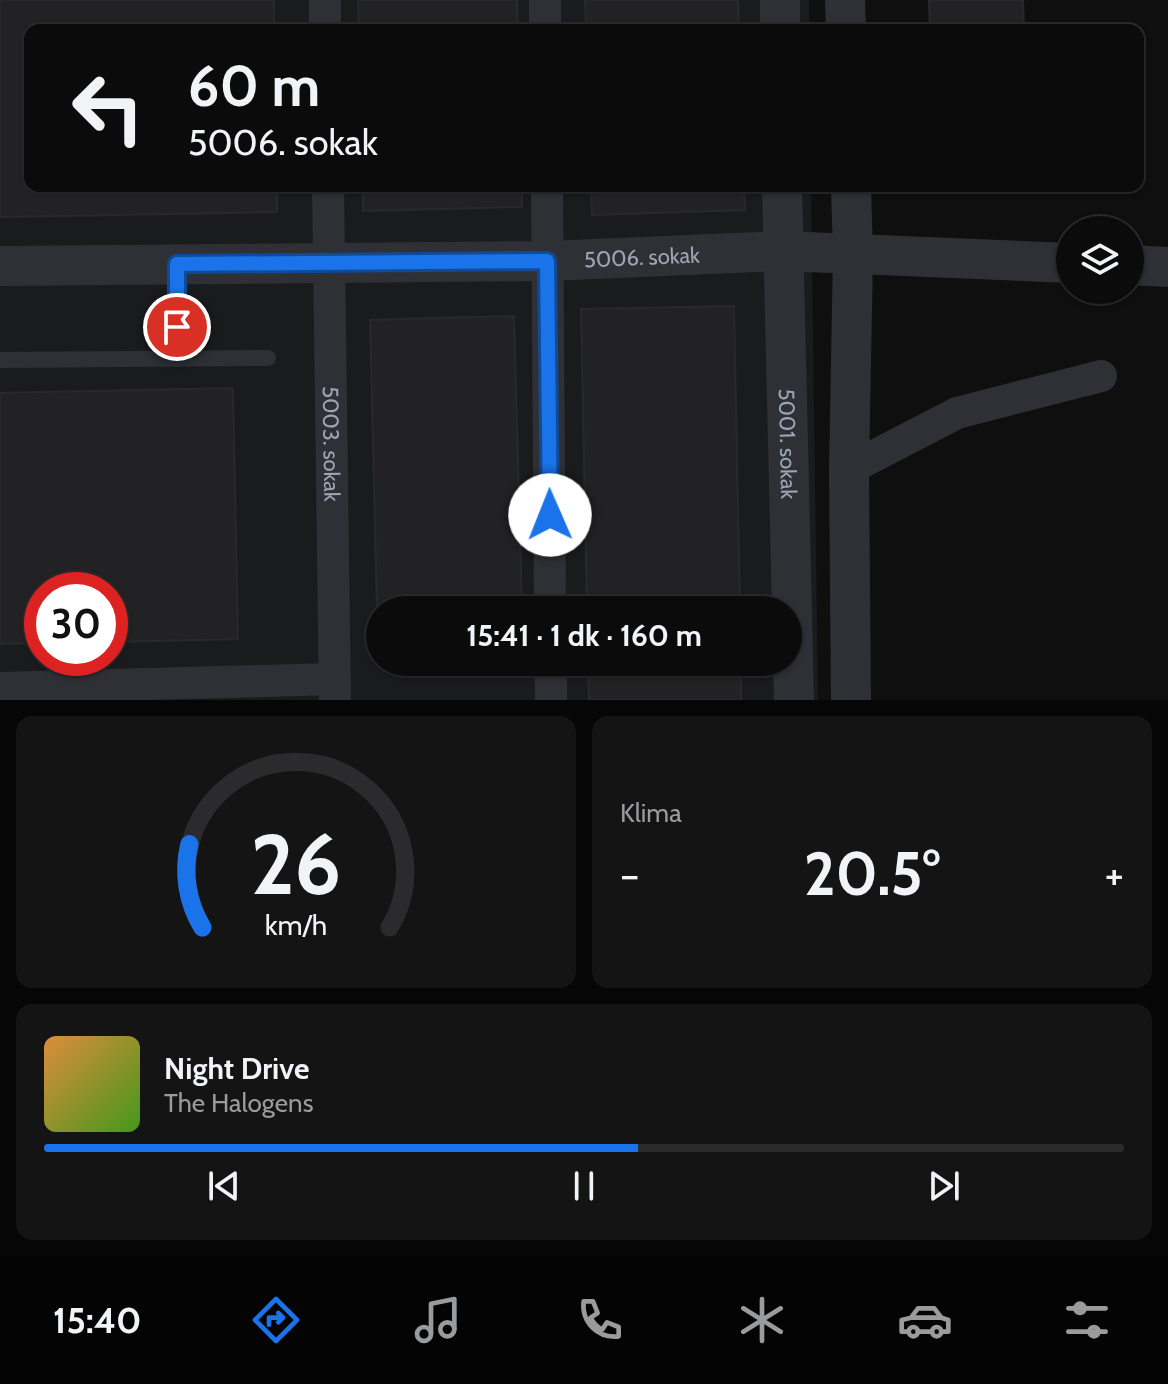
<!DOCTYPE html>
<html lang="tr">
<head>
<meta charset="utf-8">
<style>
  :root { --surface:#0b0b0c; --page:#141415; --text:#f1f3f6; --muted:#9a9b9d; --line:#2b2b2d; --accent:#1a73e8 }
  body { margin:0; font-family:Cabin,sans-serif; background:var(--page); color:var(--text); height:100vh; display:flex; flex-direction:column; font-size:30px; white-space:nowrap }
  * { box-sizing:border-box; margin:0 }
  p { font-size:26px; color:var(--muted) }
  .icon { flex:none; width:44px; height:44px; fill:none; stroke:currentColor; stroke-width:2; stroke-linecap:round; stroke-linejoin:round }
  .map { position:relative; height:700px; overflow:hidden }
  .details { display:flex; flex-direction:column; gap:16px; padding:16px; background:#060607; flex:1 }
  .details>* { flex:none }
  .guide { position:absolute; left:24px; top:24px; width:1120px; height:168px; border-radius:16px; box-shadow:0 2px 6px #0004,0 0 0 2px var(--line); background:#0b0b0c; color:var(--text); overflow:hidden }
  .buttons { position:absolute; left:1056px; top:216px; display:grid; gap:16px }
  .buttons a { display:grid; place-items:center; width:88px; height:88px; border-radius:50%; background:var(--surface); box-shadow:0 2px 6px #0004,0 0 0 2px var(--line); font-size:40px }
  .speed { position:absolute; left:24px; top:572px; display:flex; gap:16px; font-size:40px; font-weight:700; text-align:center }
  .speed>* { display:grid; place-content:center; width:104px; height:104px; border-radius:50%; background:var(--surface); box-shadow:0 2px 6px #0004,0 0 0 2px var(--line); line-height:1 }
  .speed .limit { border:12px solid #d22; background:#fff; color:#111 }
  .pin { position:absolute; display:grid; place-items:center; width:68px; height:68px; color:#fff; margin:-34px; border:4px solid #fff; border-radius:50%; box-shadow:0 2px 8px #0007 }
  .me { position:absolute; width:88px; margin:-44px; rotate:359deg; stroke-linejoin:round; filter:drop-shadow(0 0 6px #0008) }
  .turn { display:flex; align-items:center; gap:28px; height:168px; padding:0 32px; font-size:36px }
  .turn .icon { width:104px; height:104px; stroke-width:2.5 }
  .turn b { display:block; font-size:56px; line-height:68px }
  .big { font-size:60px; font-weight:700; line-height:1.1 }
  .details .tile { flex:1; display:flex; flex-direction:column; justify-content:center; gap:12px; min-width:0; padding:0 28px; border-radius:16px; background:var(--page) }
  .details .dial { align-items:center; gap:0 }
  .dial svg { height:208px; overflow:visible; fill:none; stroke:var(--line); stroke-width:7; stroke-linecap:round; text-anchor:middle }
  .dial text { fill:var(--text); stroke:none }
  .song { display:flex; align-items:center; gap:24px }
  .cover { width:96px; height:96px; border-radius:12px; background:linear-gradient(135deg,hsl(30 70% 55%),hsl(100 70% 35%)) }
  .played { height:8px; border-radius:4px; background:linear-gradient(90deg,var(--accent) 55%,var(--line) 55%) }
  .keys { display:flex; justify-content:space-around; direction:ltr }
  .heat { display:flex; justify-content:space-between; align-items:center; font-size:44px; direction:ltr }
  .details .tiles { flex:1; display:grid; gap:16px; grid-template-columns:1fr 1fr }
  .tile:last-child { grid-column:span 2 }
  .trip { position:absolute; left:366px; top:596px; width:436px; height:80px; border-radius:40px; background:var(--surface); box-shadow:0 2px 6px #0004,0 0 0 2px var(--line); font-weight:700; line-height:80px; text-align:center }
  .tabs { display:flex; height:128px; justify-content:space-around; align-items:center; background:#040405; color:var(--muted) }
  .tabs .icon { width:56px; height:56px }
  .tabs .current { color:var(--accent) }
  .tabs b { font-size:36px; color:var(--text) }
  .map>svg:first-child { display:block }
  .built { fill:#1a1b1d; fill-rule:evenodd }
  .building { fill:#222224; stroke:#29292d; stroke-width:2 }
  .lines { fill:none; stroke-linecap:round; stroke-linejoin:round }
  .service { stroke:#2f3036; stroke-width:16 }
  .minor { stroke:#2f3036; stroke-width:32 }
  .tertiary { stroke:#2f3036; stroke-width:40 }
  .route-casing { stroke:#114b97; stroke-width:20 }
  .route { stroke:#1a73e8; stroke-width:14 }
  .labels { text-anchor:middle; stroke-width:8; stroke-linejoin:round; paint-order:stroke }
  .street-label { font-size:22px; fill:#9ea4b3; stroke:#0a0a0b }
</style>
</head>
<body>
<div class="map">
<svg width="1168" height="700" viewBox="0 0 1168 700">
  <rect width="100%" height="100%" fill="#0f0f10"/>
  <path class="built" d="M0 0H809V30H30V186H811L818 700H0ZM42 590H110V658H42ZM380 610H788V662H380Z"/>
  <g class="building">
    <path d="M0 0H274V30H30V186H277V212L0 217Z"/>
    <path d="M358 0H517L518 30H359Z"/>
    <path d="M585 0H738L739 30H586Z"/>
    <path d="M929 0H1023L1024 30H930Z"/>
    <path d="M363 186H522V207L363 211Z"/>
    <path d="M591 186H744L745 210 592 215Z"/>
    <path d="M734 306 740 610H587L581 309Z"/>
    <path d="M514 316 522 610H377L370 320Z"/>
    <path d="M233 388 238 639 110 642V590H42V643L0 644V393Z"/>
    <path d="M588 662H741V700H589Z"/>
  </g>
  <g class="lines">
    <g class="service">
      <path d="M176 359 177 264"/>
      <path d="M0 360 268 358"/>
    </g>
    <g class="minor">
      <path d="M325 0V30"/>
      <path d="M545 0V30"/>
      <path id="s1" d="M328 186 335 700"/>
      <path d="M547 186 550 610"/>
      <path d="M849 469 957 413 1101 376"/>
      <path d="M551 662V700"/>
      <path d="M0 688 335 679"/>
    </g>
    <g class="tertiary">
      <path d="M780 0V30"/>
      <path d="M845 0 846 30"/>
      <path id="s2" d="M782 186 794 700"/>
      <path d="M1130 265 1168 267"/>
      <path id="s3" d="M0 266 547 261 783 251 1070 263"/>
      <path d="M851 700 849 469 853 255 851 186"/>
    </g>
  </g>
  <g class="lines">
    <defs>
      <path id="route" d="M177 327V264L547 261 550 515"/>
    </defs>
    <use href="#route" class="route-casing"/>
    <use href="#route" class="route"/>
  </g>
  <g class="labels">
    <g class="street-label">
      <text dy="8" stroke="none"><textPath href="#s3" startOffset="642">5006. sokak</textPath></text>
      <text dy="8" stroke="none"><textPath href="#s1" startOffset="258">5003. sokak</textPath></text>
      <text dy="8" stroke="none"><textPath href="#s2" startOffset="258">5001. sokak</textPath></text>
    </g>
  </g>
</svg>
<div class="buttons">
<a><svg class="icon" aria-label="layers" viewBox="0 0 24 24"><path d="M12 4l9 5-9 5-9-5zM3 14l9 5 9-5"/></svg></a>
</div>
<div class="speed"><div class="limit">30</div></div>
<div class="pin" style="left:177px;top:327px;background:#d93025"><svg class="icon" aria-label="arrive" viewBox="0 0 24 24"><path d="M6 21V4h12l-3 4 3 4H6"/></svg></div>
<svg class="me" style="left:550px;top:515px" viewBox="-20 -20 40 40"><circle r="19" fill="#fff"/><path d="M0-13L10 11 0 6-10 11z" fill="#1a73e8"/></svg>
<div class="trip">15:41 · 1 dk · 160 m</div>
<div class="guide">
<div class="turn"><svg class="icon" aria-label="left" viewBox="0 0 24 24"><path d="M17 20v-9H6M10 6l-5 5 5 5"/></svg><div><b>60 m</b>5006. sokak</div></div>
</div>
</div>
<section class="details">
<div class="tiles">
<div class="tile dial"><svg viewBox="0 0 100 80">
<path d="M14 69A42 42 0 1 1 86 69"/>
<path d="M14 69A42 42 0 0 1 9 37" stroke="#1a73e8"/>
<text x="50" y="56" font-size="32" font-weight="700">26</text>
<text x="50" y="72" font-size="11">km/h</text>
</svg></div>
<div class="tile"><p>Klima</p>
<div class="heat"><a>−</a><b class="big">20.5°</b><a>+</a></div>
</div>
<div class="tile">
<div class="song"><i class="cover"></i><div><b>Night Drive</b><p>The Halogens</p></div></div>
<div class="played"></div>
<div class="keys"><svg class="icon" aria-label="previous" viewBox="0 0 24 24"><path d="M18 5L8 12l10 7zM5 5v14"/></svg><svg class="icon" aria-label="pause" viewBox="0 0 24 24"><path d="M8 5v14M16 5v14"/></svg><svg class="icon" aria-label="next" viewBox="0 0 24 24"><path d="M6 5l10 7-10 7zM19 5v14"/></svg></div>
</div>
</div>
</section>
<nav class="tabs">
<b>15:40</b>
<svg class="icon current" aria-label="directions" viewBox="0 0 24 24"><path d="M12 3l9 9-9 9-9-9zM9 14v-3h6M13 9l2 2-2 2"/></svg>
<svg class="icon" aria-label="music" viewBox="0 0 24 24"><path d="M9 18V5l10-2v13"/><circle cx="6" cy="18" r="3"/><circle cx="16" cy="16" r="3"/></svg>
<svg class="icon" aria-label="phone" viewBox="0 0 24 24"><path d="M5 4h4l2 5-3 2q2 4 5 5l2-3 5 2v4C11 20 4 13 5 4z"/></svg>
<svg class="icon" aria-label="climate" viewBox="0 0 24 24"><path d="M12 3v18M4 7l16 10M4 17L20 7"/></svg>
<svg class="icon" aria-label="car" viewBox="0 0 24 24"><path d="M5 17H2v-5l4-1 3-4h7l3 4 3 1v5h-3M9 17h6M6 11h13"/><circle cx="7" cy="17" r="2"/><circle cx="17" cy="17" r="2"/></svg>
<svg class="icon" aria-label="filters" viewBox="0 0 24 24"><path d="M4 7h16M4 17h16"/><circle cx="9" cy="7" r="2"/><circle cx="15" cy="17" r="2"/></svg>
</nav>
</body>
</html>
